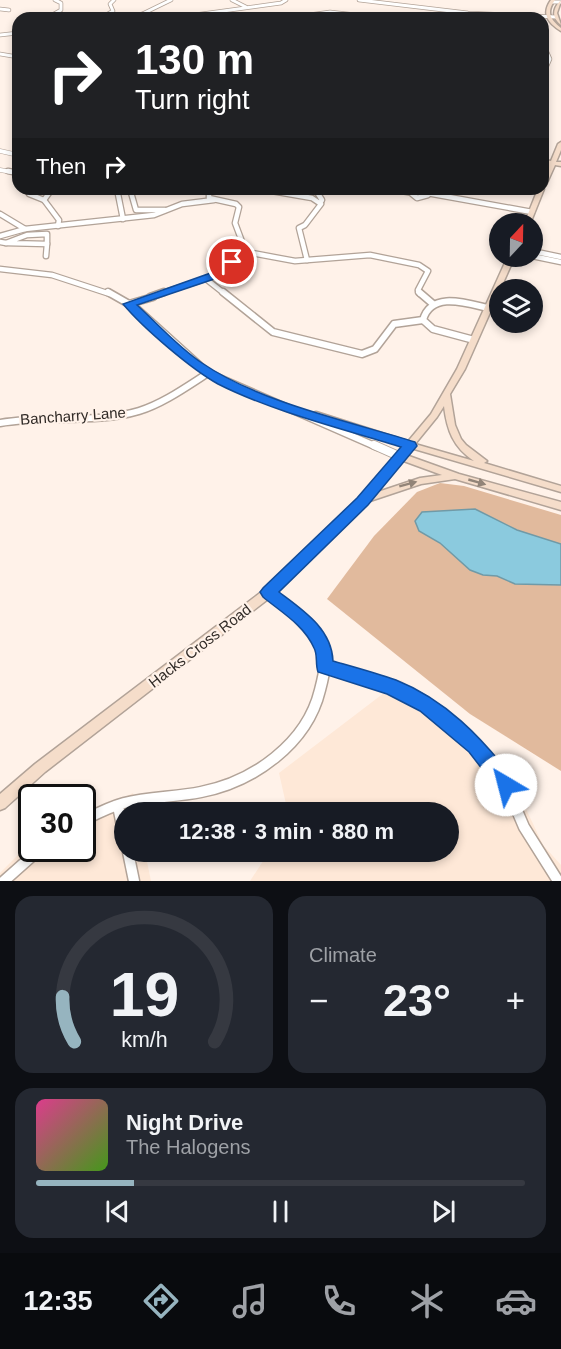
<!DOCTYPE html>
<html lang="en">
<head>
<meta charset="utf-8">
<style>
  :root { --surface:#171b24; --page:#242831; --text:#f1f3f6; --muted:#9ea1a6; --line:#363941; --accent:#96b4bf }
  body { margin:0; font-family:Arial,sans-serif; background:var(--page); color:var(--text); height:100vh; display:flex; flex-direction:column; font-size:22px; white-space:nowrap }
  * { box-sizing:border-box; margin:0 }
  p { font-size:20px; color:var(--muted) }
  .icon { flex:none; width:33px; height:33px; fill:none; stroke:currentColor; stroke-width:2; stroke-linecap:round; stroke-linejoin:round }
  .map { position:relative; height:881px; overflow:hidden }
  .sheet { display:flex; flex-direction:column; gap:15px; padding:15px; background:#0d0f14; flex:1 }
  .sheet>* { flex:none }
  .hud { position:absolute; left:12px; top:12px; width:537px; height:183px; border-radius:18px; box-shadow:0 3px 9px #0003; background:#202124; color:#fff; overflow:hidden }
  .needle { width:39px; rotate:22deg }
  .buttons { position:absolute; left:489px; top:213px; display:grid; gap:12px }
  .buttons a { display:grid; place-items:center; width:54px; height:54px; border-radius:50%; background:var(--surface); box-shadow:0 3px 9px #0003; font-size:30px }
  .speed { position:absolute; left:18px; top:784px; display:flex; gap:12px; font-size:30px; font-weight:700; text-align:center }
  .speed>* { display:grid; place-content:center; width:78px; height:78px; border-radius:50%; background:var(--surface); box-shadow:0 3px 9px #0003; line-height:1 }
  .speed .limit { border:3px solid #111; border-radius:9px; background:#fff; color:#111 }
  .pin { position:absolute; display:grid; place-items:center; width:51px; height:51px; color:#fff; margin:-26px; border:3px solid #fff; border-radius:50%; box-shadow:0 2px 6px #0007 }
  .me { position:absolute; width:66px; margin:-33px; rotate:323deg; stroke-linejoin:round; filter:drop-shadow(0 0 4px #0008) }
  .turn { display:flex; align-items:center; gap:21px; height:126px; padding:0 24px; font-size:27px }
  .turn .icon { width:78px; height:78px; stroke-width:2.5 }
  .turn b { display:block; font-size:42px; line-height:51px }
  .then { display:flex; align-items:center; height:57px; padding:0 24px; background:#0003; gap:12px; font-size:22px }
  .big { font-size:45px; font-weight:700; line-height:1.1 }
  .sheet .widget { flex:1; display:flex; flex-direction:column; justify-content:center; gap:9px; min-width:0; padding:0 21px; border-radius:18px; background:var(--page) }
  .sheet .dial { align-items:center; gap:0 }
  .dial svg { height:156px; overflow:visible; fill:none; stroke:var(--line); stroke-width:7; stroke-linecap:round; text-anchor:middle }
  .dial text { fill:var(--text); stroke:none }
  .song { display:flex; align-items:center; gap:18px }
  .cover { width:72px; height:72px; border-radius:9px; background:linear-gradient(135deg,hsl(330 70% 55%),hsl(100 70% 35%)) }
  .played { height:6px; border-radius:3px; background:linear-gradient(90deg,var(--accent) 20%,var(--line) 20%) }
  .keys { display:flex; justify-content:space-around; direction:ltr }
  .heat { display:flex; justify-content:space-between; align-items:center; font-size:33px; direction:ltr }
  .sheet .tiles { flex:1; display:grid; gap:15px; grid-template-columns:1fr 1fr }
  .widget:last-child { grid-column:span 2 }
  .trip { position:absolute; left:114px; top:802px; width:345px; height:60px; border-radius:30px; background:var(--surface); box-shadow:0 3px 9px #0003; font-weight:700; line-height:60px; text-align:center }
  .menu { display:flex; height:96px; justify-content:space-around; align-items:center; background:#090b0e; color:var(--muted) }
  .menu .icon { width:42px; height:42px }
  .menu .selected { color:var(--accent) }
  .menu b { font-size:27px; color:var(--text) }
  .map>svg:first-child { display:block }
  .built { fill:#fee8d7 }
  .green { fill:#e1ba9d }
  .water { fill:#8bcade; stroke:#709aa7; stroke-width:1.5 }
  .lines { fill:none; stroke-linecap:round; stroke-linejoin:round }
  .street-far5-casing { stroke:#b2a398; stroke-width:4.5 }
  .street-far4-casing { stroke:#b2a398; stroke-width:5 }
  .street-far3-casing { stroke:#b2a398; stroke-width:7 }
  .street-far2-casing { stroke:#b2a398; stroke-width:9 }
  .street-far1-casing { stroke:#b2a398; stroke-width:10 }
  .street-casing { stroke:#b2a398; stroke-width:13 }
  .secondary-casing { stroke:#b2a398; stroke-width:3 }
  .street-far5 { stroke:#fff; stroke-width:3 }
  .street-far4 { stroke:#fff; stroke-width:4 }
  .street-far3 { stroke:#fff; stroke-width:4.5 }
  .street-far2 { stroke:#fff; stroke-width:6 }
  .street-far1 { stroke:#fff; stroke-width:8 }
  .street { stroke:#fff; stroke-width:10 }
  .secondary { fill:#f5ddca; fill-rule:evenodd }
  .oneway { fill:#928478 }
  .route { fill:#1a73e8; stroke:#114b97; stroke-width:1.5 }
  .labels { text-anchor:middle; stroke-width:4.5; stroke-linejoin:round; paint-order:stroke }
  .street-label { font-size:15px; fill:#302a26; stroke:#fff2e9 }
</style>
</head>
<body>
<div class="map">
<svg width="561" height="881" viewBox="0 0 561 881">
  <rect width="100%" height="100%" fill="#fff2e9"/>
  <g class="built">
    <path d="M401 680 459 720 510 775 543 845 561 865V881H250L269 852H448V813H288L279 773Z"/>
    <path d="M133 793 137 813H124V852H145L151 881H0V873L31 842 32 849H82L83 817Z"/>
  </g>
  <path class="green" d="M440 483 464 486 561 515V771L470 714 327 599 374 536 417 492Z"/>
  <path class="water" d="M475 509 517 530 561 544V585L515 584 497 576 483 575 470 570 440 543 419 531 415 521 422 512Z"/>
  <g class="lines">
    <defs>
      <g id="street-far5">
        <path d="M232 0 246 7"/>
        <path d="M359 0 468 13 556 17"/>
        <path d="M552 2H561"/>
        <path d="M0 9 9 10"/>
        <path d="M142 14 172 18 281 3 286 0"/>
        <path d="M47 18 61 10V3L55 0"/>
        <path d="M101 18 113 11 110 4 114 0"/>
        <path d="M134 18 171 0"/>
        <path d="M287 18 330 12 383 18"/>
        <path d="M0 35 18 33"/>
        <path d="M543 43 550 59 543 75"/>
        <path d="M0 54 18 57"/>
      </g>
      <g id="street-far4">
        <path d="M15 111H18"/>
        <path d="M0 151 18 155"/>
        <path d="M0 170 17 173"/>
      </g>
      <g id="street-far3">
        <path d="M8 171 18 173"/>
        <path d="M27 189 29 194 44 200 59 220 58 226"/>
        <path d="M117 189 123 219"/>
        <path d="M130 189 136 210H165"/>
        <path d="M260 189 312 198 321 204 305 225 299 228 307 260"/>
        <path d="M315 189 322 200 320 203"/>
        <path d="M390 189 413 193"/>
        <path d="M415 192H424L428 195 417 198 412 194Z"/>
        <path d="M427 193 532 212"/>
        <path d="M44 200 52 189"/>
        <path d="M0 214 25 229"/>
        <path d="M47 234V244L6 243 27 235Z"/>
        <path d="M0 236 25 229 154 215 182 204 214 200"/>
        <path d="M0 242 6 243"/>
        <path d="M241 251 295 261 370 255 419 265 428 271 418 290 420 294"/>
        <path d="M532 251 561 257"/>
        <path d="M46 256 47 244"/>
        <path d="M532 256 561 262"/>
        <path d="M0 269 52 275 110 294"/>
        <path d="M206 279 225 294"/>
        <path d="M159 294 223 273 244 247 235 223 239 207 236 204 209 198V189"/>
      </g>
      <g id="street-far2">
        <path d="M108 292 136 308 208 373 377 447"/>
        <path d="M223 292 273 332 362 354 375 349 394 324 423 320"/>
        <path d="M419 292 433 304"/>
        <path d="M150 297 164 292"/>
        <path d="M129 304 153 297"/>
        <path d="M474 340 433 329 423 320C431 291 466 303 488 308"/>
        <path d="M316 415 410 445"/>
        <path d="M0 423C45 415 96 424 139 411 164 403 186 387 208 373"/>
      </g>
      <g id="street-far1">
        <path d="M374 445 401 457"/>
        <path d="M268 593 299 617 319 639"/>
      </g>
      <g id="street">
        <path d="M325 666 392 687 410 696 427 705 476 745 504 780 524 827 558 881"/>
        <path d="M118 806 124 836"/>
        <path d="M82 821C96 814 109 807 124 803 149 797 176 797 201 792 253 782 307 744 320 690 325 671 329 655 318 638"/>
        <path d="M128 852 134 881"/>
        <path d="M4 881 40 849"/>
      </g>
      <g id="secondary">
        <path d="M551 0H555C546 12 550 19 561 28V31C548 23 541 14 551 0Z"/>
        <path d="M560 1H561L557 13 561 25C552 18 552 10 560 1Z"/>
        <rect x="14" y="93" width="4" height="2"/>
        <path d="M561 142V150L556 162H561V166L555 165 546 185 543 187V178L549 164H543V160L551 161 558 144Z"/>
        <path d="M543 188 544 189 530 224H524L538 189H543Z"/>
        <path d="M508 256H515L465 369 450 394 455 425 461 439 466 445 487 461 484 463 561 486V492L411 448 406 455 459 474 561 502V510L455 479 421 484 367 502 272 596 45 772 5 808 0 810V794L35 764 264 590 359 500 431 414 457 369ZM444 406C447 430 453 447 474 461L415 444 437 417ZM401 460 442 475 420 478 375 493Z"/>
      </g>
    </defs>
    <use href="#street-far5" class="street-far5-casing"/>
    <use href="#street-far4" class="street-far4-casing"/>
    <use href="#street-far3" class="street-far3-casing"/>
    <use href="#street-far2" class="street-far2-casing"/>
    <use href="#street-far1" class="street-far1-casing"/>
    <use href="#street" class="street-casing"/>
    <use href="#secondary" class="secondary-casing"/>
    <use href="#street-far5" class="street-far5"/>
    <use href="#street-far4" class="street-far4"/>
    <use href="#street-far3" class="street-far3"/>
    <use href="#street-far2" class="street-far2"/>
    <use href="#street-far1" class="street-far1"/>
    <use href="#street" class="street"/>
    <use href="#secondary" class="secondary"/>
  </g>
  <defs><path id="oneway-solid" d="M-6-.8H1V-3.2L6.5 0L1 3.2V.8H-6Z" transform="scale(1.5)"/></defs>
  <g class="oneway">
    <use href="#oneway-solid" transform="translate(477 482) rotate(16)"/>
    <use href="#oneway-solid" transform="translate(408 484) rotate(-15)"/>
  </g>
  <path class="route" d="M232 259 237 262 226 275 137 305C158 324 178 347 202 363 259 402 348 421 415 442L417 446 368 505 279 592C303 610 332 629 333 661 354 667 376 673 396 680 446 700 481 737 513 778L516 785 513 791 506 794 499 791 469 752 420 711 387 694 318 672C315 664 318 655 314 648 304 625 281 612 263 597L260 592 263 588 357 498 401 447C343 429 271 411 218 384 191 369 143 328 123 304L219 270Z"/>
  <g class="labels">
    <g class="street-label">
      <text transform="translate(73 416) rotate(-4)" y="5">Bancharry Lane</text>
      <text transform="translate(200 646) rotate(-38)" y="5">Hacks Cross Road</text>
    </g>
  </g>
</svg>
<div class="buttons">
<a><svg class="needle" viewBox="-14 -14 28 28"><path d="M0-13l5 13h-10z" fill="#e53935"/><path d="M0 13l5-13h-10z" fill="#9ea1a6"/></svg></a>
<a><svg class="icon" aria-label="layers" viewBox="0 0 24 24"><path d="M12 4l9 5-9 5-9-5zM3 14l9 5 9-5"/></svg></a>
</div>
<div class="speed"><div class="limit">30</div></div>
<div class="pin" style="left:232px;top:262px;background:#d93025"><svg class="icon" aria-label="arrive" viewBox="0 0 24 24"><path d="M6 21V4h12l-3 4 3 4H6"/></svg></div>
<svg class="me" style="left:506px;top:785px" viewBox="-20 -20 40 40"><circle r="19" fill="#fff"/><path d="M0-13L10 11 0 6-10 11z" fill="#1a73e8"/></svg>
<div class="trip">12:38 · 3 min · 880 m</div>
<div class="hud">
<div class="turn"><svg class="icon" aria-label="right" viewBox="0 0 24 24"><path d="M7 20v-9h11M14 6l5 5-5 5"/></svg><div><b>130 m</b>Turn right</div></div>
<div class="then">Then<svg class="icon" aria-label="right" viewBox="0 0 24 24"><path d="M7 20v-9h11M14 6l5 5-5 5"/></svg></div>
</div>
</div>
<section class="sheet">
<div class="tiles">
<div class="widget dial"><svg viewBox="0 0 100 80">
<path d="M14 69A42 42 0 1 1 86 69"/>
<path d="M14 69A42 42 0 0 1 8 46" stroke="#96b4bf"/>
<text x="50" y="56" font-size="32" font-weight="700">19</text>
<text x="50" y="72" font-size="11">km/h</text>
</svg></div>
<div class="widget"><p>Climate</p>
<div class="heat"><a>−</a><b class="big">23°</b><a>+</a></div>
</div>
<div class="widget">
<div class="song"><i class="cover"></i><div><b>Night Drive</b><p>The Halogens</p></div></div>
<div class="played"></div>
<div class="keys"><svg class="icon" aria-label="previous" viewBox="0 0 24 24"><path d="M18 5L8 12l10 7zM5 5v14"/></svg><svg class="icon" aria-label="pause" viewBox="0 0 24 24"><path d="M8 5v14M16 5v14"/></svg><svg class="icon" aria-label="next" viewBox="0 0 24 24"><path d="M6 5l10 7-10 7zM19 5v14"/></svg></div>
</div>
</div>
</section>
<nav class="menu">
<b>12:35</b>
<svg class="icon selected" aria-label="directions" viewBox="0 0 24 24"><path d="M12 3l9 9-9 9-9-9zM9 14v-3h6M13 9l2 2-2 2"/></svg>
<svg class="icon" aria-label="music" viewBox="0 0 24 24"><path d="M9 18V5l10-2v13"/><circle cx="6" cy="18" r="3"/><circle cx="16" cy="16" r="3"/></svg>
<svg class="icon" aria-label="phone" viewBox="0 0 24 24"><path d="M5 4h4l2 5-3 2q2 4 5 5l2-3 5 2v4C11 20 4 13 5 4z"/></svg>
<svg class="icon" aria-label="climate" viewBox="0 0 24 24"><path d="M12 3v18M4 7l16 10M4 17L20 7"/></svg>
<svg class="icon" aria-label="car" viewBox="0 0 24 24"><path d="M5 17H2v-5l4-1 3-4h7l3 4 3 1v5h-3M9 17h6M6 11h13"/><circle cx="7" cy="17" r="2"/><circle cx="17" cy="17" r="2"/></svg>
</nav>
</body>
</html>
